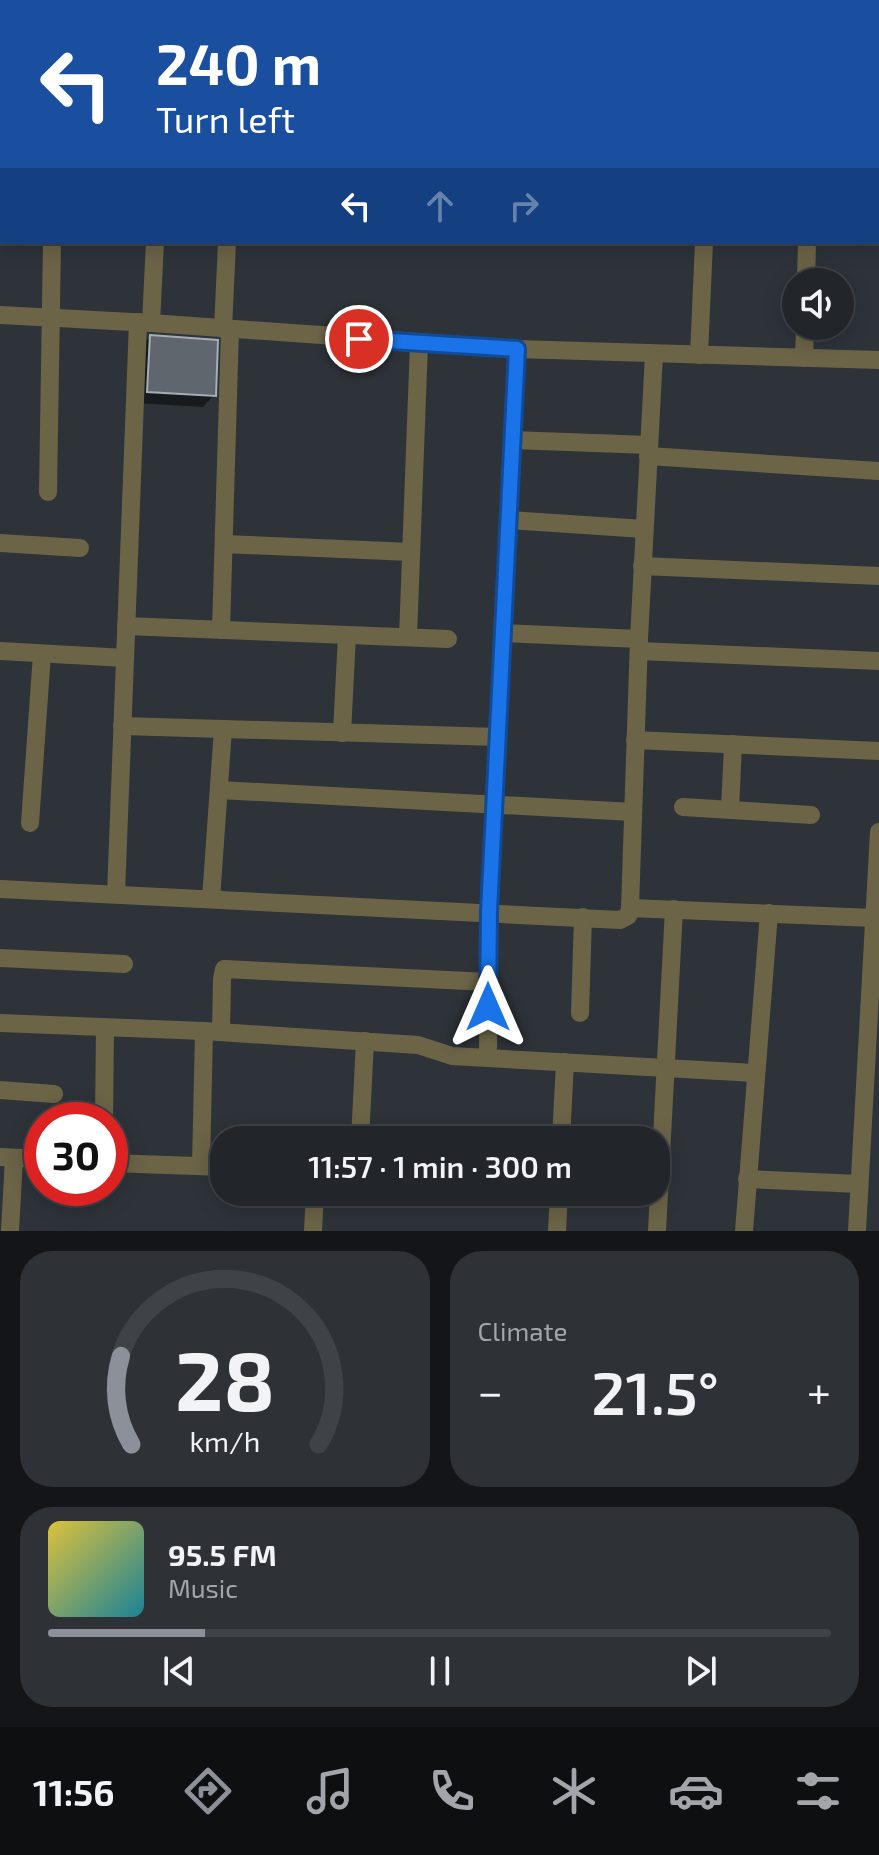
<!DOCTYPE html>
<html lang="en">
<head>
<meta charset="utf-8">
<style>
  :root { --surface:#22262b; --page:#2e3237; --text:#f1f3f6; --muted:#a2a5a9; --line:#3f4347; --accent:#8c9099 }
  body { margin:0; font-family:"Exo 2",sans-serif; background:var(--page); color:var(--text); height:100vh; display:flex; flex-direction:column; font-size:30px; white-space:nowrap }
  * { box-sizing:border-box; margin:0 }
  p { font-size:26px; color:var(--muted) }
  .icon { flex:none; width:44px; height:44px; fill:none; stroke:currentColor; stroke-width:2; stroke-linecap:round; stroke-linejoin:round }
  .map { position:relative; height:1231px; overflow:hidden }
  .sheet { display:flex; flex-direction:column; gap:20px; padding:20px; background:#131518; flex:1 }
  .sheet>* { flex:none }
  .hud { position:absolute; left:0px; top:0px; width:880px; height:244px; box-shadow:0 4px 20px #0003,0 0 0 2px var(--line); background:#1a4fa0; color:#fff; overflow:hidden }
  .fabs { position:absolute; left:782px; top:268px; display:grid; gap:16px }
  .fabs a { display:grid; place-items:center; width:72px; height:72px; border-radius:50%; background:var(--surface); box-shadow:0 4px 20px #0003,0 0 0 2px var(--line); font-size:40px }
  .speed { position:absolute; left:24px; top:1102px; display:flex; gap:16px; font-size:40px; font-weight:700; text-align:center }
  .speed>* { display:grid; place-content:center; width:104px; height:104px; border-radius:50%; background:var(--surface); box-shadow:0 4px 20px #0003,0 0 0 2px var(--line); line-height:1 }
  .speed .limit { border:12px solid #d22; background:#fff; color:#111 }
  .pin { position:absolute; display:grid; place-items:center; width:68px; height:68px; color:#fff; margin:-34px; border:4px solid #fff; border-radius:50%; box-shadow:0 2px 8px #0007 }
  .me { position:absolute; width:88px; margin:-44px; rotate:0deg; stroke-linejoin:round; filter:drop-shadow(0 0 6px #0008) }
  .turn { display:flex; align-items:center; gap:28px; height:168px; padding:0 24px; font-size:36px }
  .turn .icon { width:104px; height:104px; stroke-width:2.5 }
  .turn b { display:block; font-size:56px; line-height:68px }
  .lanes { display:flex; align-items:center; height:76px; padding:0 24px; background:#0003; justify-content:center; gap:40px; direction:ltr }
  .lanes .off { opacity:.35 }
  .big { font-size:60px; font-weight:600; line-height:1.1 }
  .sheet .widget { flex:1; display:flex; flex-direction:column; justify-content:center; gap:12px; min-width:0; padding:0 28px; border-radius:32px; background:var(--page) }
  .sheet .dial { align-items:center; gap:0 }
  .dial svg { height:208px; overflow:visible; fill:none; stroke:var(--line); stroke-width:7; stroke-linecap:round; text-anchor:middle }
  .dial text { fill:var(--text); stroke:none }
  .song { display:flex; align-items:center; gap:24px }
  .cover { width:96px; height:96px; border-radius:12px; background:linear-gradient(135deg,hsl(50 70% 55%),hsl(190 70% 35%)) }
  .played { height:8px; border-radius:4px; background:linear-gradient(90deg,var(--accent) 20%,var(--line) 20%) }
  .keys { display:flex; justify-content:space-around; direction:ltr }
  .heat { display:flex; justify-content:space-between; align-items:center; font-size:44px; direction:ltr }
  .sheet .tiles { flex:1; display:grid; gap:20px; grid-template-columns:1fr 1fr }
  .widget:last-child { grid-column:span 2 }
  .trip { position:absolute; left:210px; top:1126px; width:460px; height:80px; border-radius:32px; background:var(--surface); box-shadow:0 4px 20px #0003,0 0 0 2px var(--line); font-weight:600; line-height:80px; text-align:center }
  .tab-bar { display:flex; height:128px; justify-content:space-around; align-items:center; background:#0e0f11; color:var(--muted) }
  .tab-bar .icon { width:56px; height:56px }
  .tab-bar .current { color:var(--accent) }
  .tab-bar b { font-size:36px; color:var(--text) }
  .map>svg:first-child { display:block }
  .shadow { fill:#0007 }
  .building { fill:#5f666d; stroke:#a6aeb5; stroke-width:2 }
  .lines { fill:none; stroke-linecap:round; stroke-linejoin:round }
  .minor { stroke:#6c6447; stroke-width:18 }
  .route-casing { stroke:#114b97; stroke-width:20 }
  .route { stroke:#1a73e8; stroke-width:14 }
</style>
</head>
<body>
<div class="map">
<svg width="879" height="1231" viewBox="0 0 879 1231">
  <rect width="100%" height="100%" fill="#2d3339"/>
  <path class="shadow" d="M150 337 214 395 203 407 137 403 139 348Z"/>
  <path class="building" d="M150 335 218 340 216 396 147 392Z"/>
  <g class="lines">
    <g class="minor">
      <path d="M164 2V0"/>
      <path d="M239 2V0"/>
      <path d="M342 2V0"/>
      <path d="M435 2V0"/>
      <path d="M527 2V0"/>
      <path d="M0 54H2"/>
      <path d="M878 75H879"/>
      <path d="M806 282 807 242"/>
      <path d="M0 315 151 323 517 349 879 360"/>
      <path d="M151 323 155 242"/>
      <path d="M223 329 227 242"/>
      <path d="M699 355 704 242"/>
      <path d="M804 358 805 326"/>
      <path d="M512 440 649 445"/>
      <path d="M648 456 879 471"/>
      <path d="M48 492 52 242"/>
      <path d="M509 520 644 529"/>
      <path d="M0 543 80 548"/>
      <path d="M224 544 411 552"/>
      <path d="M642 566 879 576"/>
      <path d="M126 626 448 639"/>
      <path d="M221 630 230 330"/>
      <path d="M503 633 639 639"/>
      <path d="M408 637 419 343"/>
      <path d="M0 651 125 658"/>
      <path d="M639 651 879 661"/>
      <path d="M122 726 498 737"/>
      <path d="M342 733 347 635"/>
      <path d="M635 740 879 751"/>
      <path d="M220 790 633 812"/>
      <path d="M683 807 811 815"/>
      <path d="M730 810 733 744"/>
      <path d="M30 823 42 654"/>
      <path d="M0 889 620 920 628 916 630 908 874 918"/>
      <path d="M116 894 138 322"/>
      <path d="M211 899 223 729"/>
      <path d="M630 908 639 639 654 354"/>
      <path d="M0 958 124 964"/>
      <path d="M580 1013 583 917"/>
      <path d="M0 1023 204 1031 418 1045 452 1056 755 1073"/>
      <path d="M221 1032 222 979 224 969 488 982"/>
      <path d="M488 1057 489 912 517 349"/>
      <path d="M0 1090 54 1094"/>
      <path d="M104 1120 105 1028"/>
      <path d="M360 1133 462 1140"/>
      <path d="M360 1140 365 1041"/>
      <path d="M561 1140 565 1062"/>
      <path d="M0 1157 42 1159"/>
      <path d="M110 1163 224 1167"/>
      <path d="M201 1166 204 1031"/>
      <path d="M747 1179 859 1184"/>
      <path d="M10 1231 14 1158"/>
      <path d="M313 1231 315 1192"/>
      <path d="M557 1231 559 1192"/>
      <path d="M657 1231 674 909"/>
      <path d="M744 1231 769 913"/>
      <path d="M857 1231 879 832"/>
    </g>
  </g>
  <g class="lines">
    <defs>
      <path id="route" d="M359 339 517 349 489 912 488 1007"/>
    </defs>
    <use href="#route" class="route-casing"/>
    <use href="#route" class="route"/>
  </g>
</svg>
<div class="fabs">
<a><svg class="icon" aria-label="sound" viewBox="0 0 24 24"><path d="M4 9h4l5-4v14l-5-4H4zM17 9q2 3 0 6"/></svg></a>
</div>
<div class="speed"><div class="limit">30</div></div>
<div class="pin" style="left:359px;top:339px;background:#d93025"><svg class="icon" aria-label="arrive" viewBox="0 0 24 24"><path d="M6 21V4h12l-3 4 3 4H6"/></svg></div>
<svg class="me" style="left:488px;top:1007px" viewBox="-20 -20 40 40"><path d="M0-17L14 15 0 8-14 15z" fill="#1a73e8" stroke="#fff" stroke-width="4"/></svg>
<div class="trip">11:57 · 1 min · 300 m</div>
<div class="hud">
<div class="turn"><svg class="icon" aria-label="left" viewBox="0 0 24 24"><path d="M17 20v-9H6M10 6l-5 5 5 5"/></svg><div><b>240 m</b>Turn left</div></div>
<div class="lanes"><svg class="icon" aria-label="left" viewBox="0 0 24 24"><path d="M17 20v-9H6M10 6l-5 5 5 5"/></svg><svg class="icon off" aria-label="ahead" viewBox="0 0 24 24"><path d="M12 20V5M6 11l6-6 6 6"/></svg><svg class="icon off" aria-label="right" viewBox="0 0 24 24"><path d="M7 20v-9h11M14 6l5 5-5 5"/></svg></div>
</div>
</div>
<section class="sheet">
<div class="tiles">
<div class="widget dial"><svg viewBox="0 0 100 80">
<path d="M14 69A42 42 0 1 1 86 69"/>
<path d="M14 69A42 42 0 0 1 10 35" stroke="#8c9099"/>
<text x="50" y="56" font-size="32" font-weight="700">28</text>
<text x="50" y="72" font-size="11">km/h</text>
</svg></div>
<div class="widget"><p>Climate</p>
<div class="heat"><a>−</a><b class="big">21.5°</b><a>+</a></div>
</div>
<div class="widget">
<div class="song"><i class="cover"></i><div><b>95.5 FM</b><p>Music</p></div></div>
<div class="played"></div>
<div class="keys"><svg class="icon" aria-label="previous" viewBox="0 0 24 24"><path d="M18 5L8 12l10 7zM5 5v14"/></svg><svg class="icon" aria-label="pause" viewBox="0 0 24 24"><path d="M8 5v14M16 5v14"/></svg><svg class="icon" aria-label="next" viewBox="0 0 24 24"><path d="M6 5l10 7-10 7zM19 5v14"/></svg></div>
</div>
</div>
</section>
<nav class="tab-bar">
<b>11:56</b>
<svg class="icon current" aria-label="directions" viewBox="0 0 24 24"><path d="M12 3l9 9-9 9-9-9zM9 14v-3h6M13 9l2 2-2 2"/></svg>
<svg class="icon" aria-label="music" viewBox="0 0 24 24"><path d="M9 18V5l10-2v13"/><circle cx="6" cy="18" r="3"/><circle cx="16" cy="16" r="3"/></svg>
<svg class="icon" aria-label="phone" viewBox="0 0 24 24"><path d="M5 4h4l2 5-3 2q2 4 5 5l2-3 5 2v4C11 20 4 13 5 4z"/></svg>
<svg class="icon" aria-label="climate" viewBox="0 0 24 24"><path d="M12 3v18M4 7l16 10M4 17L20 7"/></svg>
<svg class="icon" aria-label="car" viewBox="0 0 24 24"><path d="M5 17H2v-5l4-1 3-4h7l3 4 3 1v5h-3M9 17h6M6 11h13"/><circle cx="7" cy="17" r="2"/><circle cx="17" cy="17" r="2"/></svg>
<svg class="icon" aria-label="filters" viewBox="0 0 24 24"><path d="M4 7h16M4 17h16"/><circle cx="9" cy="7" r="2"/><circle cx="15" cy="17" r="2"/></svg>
</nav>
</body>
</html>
